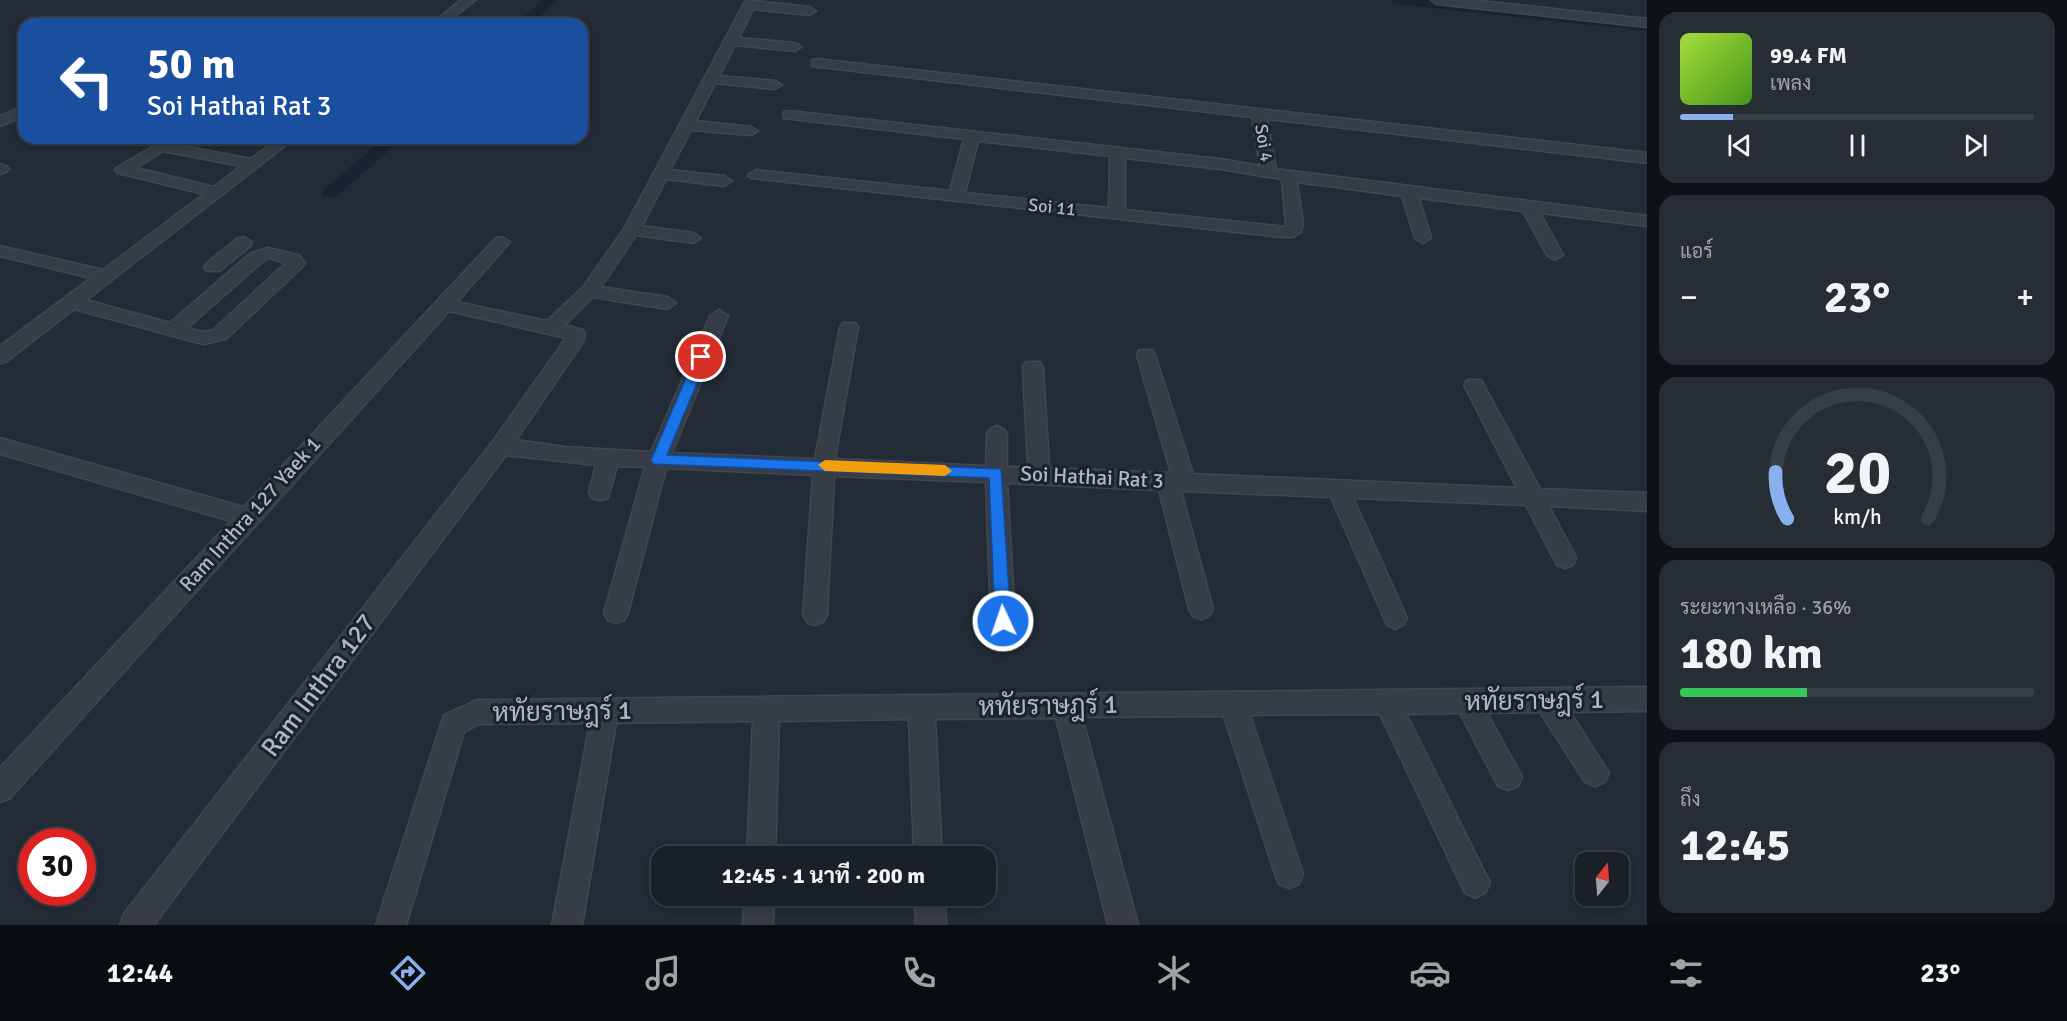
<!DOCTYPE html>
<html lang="th">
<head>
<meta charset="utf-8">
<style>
  :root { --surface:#1a2028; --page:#272d34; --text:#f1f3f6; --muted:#9fa3a8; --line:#383e45; --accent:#8aafef }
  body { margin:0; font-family:Signika,Sarabun,sans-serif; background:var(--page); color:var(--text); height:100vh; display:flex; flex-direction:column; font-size:22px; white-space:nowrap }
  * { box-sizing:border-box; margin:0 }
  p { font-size:20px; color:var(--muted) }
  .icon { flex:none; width:33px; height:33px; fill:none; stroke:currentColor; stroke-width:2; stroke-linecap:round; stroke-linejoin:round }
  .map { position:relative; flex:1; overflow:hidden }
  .panel { display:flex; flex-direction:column; gap:12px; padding:12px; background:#0e1216; width:420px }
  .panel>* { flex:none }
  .hud { position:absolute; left:18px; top:18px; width:570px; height:126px; border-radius:18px; box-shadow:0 3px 9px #0003,0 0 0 2px var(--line); background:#1a4fa0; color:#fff; overflow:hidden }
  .needle { width:39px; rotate:17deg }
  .tools { position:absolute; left:1575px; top:852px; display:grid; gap:12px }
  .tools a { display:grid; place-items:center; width:54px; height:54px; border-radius:12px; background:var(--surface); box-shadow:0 3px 9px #0003,0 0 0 2px var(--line); font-size:30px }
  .speed { position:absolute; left:18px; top:828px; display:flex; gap:12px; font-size:30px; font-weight:700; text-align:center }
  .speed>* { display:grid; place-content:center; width:78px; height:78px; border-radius:50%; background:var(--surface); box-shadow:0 3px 9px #0003,0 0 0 2px var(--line); line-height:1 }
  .speed .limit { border:9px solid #d22; background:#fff; color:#111 }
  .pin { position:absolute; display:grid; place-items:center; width:51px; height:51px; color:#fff; margin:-26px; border:3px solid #fff; border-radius:50%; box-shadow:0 2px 6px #0007 }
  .me { position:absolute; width:66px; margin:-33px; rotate:357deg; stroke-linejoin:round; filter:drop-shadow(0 0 4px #0008) }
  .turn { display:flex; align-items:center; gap:21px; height:126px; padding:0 30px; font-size:27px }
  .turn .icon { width:78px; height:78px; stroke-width:2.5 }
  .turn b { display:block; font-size:42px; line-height:51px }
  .big { font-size:45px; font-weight:700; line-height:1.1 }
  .panel .card { flex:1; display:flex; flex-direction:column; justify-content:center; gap:9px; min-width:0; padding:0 21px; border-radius:18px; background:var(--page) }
  .panel .dial { align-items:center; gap:0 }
  .dial svg { height:156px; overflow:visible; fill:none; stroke:var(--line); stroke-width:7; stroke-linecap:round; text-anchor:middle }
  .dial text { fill:var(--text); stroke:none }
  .song { display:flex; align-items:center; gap:18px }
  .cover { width:72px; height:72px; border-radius:9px; background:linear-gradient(135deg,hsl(80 70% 55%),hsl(100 70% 35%)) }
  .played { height:6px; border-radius:3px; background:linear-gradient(90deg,var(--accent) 15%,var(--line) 15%) }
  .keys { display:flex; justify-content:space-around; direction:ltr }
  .heat { display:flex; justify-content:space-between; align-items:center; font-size:33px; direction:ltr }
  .charge { height:9px; border-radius:4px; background:linear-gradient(90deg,#34c759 36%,var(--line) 0) }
  .trip { position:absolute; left:651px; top:846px; width:345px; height:60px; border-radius:18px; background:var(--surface); box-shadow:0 3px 9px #0003,0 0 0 2px var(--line); font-weight:700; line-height:60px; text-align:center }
  .menu { display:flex; height:96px; justify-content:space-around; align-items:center; background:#0a0d10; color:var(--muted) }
  .menu .icon { width:42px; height:42px }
  .menu .on { color:var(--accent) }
  .menu b { font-size:27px; color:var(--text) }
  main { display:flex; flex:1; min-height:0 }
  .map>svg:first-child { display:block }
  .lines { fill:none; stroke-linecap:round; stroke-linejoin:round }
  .canal { fill:#172233; fill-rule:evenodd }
  .minor-casing { stroke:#3f4650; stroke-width:3 }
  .minor { fill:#363d47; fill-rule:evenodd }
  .route { fill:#1a73e8; stroke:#114b97; stroke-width:1.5 }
  .slow { fill:#f59e0b }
  .labels { text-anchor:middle; stroke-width:6; stroke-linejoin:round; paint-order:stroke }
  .far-street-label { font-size:18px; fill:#b0b7c3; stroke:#1b222c }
  .street-label { font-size:21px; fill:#b0b7c3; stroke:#1b222c }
  .near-street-label { font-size:26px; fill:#b0b7c3; stroke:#1b222c }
</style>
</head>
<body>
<main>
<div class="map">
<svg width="1647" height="925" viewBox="0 0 1647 925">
  <rect width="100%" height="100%" fill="#222b36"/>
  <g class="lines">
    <g class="canal">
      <path d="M543 0H557L531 24H516Z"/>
      <path d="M1389 0H1431L1647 23V31L1395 4Z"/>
      <path d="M385 138H403L336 197H324L322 193 324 189Z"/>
    </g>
    <defs>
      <g id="minor">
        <path d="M461 0H475L445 24H431Z"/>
        <path d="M746 0 810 7 816 11 810 15 753 9 739 38 795 43 801 47 795 51 735 45 719 76 775 81 782 85 775 89 715 83 696 121 751 127 758 131 751 135 691 130 670 170 724 176 732 181 724 186 666 179 642 226 693 233 701 238 693 243 636 235 601 287 667 297 676 303 667 309 593 297 565 325 583 330 585 334 583 342 516 440 565 447 651 452 710 316 719 310 728 316 672 453 815 459 840 327 843 323H855L858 327 835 459 986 466 987 434 990 429 997 426 1004 429 1007 434V467H1028L1023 367 1026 362H1040L1043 367 1049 468 1171 473 1137 355 1139 350H1153L1155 355 1193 474 1517 488 1464 385 1467 380H1481L1540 489 1647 493V511L1549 506 1576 558 1573 565 1565 568 1557 565 1526 505 1353 498 1407 618 1403 625 1395 629 1387 625 1331 497 1181 491 1213 609 1209 616 1201 619 1193 616 1189 609 1159 490 1007 483 1015 621 1012 628 1003 632 994 628 991 621 986 482 834 476 827 615 823 622 815 625 807 622 803 615 813 475 666 468 628 613 624 620 616 623 608 620 604 613 645 467 617 466 608 498 600 500 592 498 589 492 596 465 506 455 154 925H120L124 914 494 440 566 338 449 311 10 798 0 802V768L231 521 0 454V438L244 507 496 238 502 237 510 242 457 302 547 321 583 287 624 229Z"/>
        <path d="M1431 0H1470L1647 19V27L1437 4Z"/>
        <path d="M817 59 1647 153V163L1267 119 1276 169 1647 216V226L1540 213 1563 255 1555 260 1547 255 1523 211 1419 198 1431 238 1423 243 1415 238 1402 196 1297 182 1303 224 1301 232 1293 237H1281L751 178 748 175 756 170 950 191 964 139 784 118V112L789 111 1220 159 1260 166 1252 117 812 66V60ZM978 141 1110 156 1109 208 965 193ZM1125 158 1220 169 1282 179 1286 227 1125 210Z"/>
        <path d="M24 106V116L0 126V116Z"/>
        <path d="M279 138H295L86 300 170 323 251 253 268 248 299 255 305 263 302 267 226 339 203 344 74 309 7 361 0 363V346L91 278 0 256V246L103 270 204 194 118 173 115 170 118 167 161 142 251 159ZM163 151 241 166 214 187 136 168ZM269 258 286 263 213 330 203 332 187 328 263 261Z"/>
        <path d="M0 164 6 166 9 169 6 172 0 174Z"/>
        <path d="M244 237 252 242 250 246 219 271H207L204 267 207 263 238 238Z"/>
        <path d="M1647 687V711L1570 712 1609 773 1605 782 1595 786 1585 782 1540 712 1487 713 1522 777 1518 786 1508 790 1498 786 1460 713 1406 714 1490 883 1485 893 1475 898 1465 893 1380 714 1250 715 1303 874 1299 884 1289 888 1279 884 1275 874 1224 716 1082 717 1138 925H1108L1056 718 935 719 942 856H914L909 719 779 721 775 856H747L753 721 616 723 582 925H552L590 723 479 724 464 732 406 925H376L444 715 477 700Z"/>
        <path d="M744 896H774L773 925H743Z"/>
        <path d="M915 896H945L946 925H916Z"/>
      </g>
    </defs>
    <use href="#minor" class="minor-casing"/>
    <use href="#minor" class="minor"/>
  </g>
  <path class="route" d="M701 353 708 357 667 455 1001 469 1011 621 1008 626H997L995 621 989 478 653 464 651 460 695 357Z"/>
  <path class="slow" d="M825 460 945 465 952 471 945 476 825 471 818 465Z"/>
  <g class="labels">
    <g class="far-street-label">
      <text transform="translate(1264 143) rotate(81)" y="6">Soi 4</text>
      <text transform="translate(1052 207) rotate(6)" y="6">Soi 11</text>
    </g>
    <g class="street-label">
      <text transform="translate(1092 477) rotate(3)" y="7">Soi Hathai Rat 3</text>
      <text transform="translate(250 514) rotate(-48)" y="7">Ram Inthra 127 Yaek 1</text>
    </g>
    <g class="near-street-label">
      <text transform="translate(318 685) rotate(-53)" y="9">Ram Inthra 127</text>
      <text transform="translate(1534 700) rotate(-1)" y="9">หทัยราษฎร์ 1</text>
      <text transform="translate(1048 705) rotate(-1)" y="9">หทัยราษฎร์ 1</text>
      <text transform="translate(562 711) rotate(-1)" y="9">หทัยราษฎร์ 1</text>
    </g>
  </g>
</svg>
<div class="tools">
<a><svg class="needle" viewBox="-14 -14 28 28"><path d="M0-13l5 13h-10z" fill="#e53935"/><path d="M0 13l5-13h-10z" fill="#9fa3a8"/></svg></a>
</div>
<div class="speed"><div class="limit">30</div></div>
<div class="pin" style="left:701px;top:357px;background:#d93025"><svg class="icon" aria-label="arrive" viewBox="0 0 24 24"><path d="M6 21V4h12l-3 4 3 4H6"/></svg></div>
<svg class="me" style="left:1003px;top:621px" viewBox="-20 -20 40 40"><circle r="17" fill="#1a73e8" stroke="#fff" stroke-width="3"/><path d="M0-11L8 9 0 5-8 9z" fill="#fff"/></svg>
<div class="trip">12:45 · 1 นาที · 200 m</div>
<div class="hud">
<div class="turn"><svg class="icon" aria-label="left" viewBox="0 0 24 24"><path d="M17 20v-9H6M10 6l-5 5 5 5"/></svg><div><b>50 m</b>Soi Hathai Rat 3</div></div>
</div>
</div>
<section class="panel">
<div class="card">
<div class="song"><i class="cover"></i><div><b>99.4 FM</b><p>เพลง</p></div></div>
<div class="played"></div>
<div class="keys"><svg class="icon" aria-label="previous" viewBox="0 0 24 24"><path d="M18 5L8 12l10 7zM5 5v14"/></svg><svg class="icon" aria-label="pause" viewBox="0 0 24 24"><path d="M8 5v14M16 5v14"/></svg><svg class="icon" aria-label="next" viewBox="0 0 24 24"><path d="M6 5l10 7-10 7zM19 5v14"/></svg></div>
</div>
<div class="card"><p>แอร์</p>
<div class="heat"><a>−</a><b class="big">23°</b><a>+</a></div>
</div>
<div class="card dial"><svg viewBox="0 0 100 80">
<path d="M14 69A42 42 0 1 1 86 69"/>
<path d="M14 69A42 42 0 0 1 8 45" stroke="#8aafef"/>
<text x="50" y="56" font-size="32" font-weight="700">20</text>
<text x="50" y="72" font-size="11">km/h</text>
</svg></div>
<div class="card"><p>ระยะทางเหลือ · 36%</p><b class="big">180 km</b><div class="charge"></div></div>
<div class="card"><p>ถึง</p><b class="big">12:45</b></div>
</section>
</main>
<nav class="menu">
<b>12:44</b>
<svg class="icon on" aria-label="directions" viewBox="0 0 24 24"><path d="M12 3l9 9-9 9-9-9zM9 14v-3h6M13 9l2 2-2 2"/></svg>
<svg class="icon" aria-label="music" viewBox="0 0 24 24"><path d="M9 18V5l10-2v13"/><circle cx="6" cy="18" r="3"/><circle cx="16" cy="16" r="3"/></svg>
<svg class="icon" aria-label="phone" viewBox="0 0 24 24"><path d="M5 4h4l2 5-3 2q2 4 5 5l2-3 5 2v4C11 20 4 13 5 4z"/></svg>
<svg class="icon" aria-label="climate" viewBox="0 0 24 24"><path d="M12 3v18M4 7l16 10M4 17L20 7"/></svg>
<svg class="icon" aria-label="car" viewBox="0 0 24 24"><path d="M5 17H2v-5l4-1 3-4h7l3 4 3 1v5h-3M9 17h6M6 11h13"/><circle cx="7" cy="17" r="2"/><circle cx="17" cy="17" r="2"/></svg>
<svg class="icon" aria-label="filters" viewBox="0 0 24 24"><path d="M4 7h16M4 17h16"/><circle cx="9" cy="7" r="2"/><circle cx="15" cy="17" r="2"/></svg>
<b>23°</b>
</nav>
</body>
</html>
